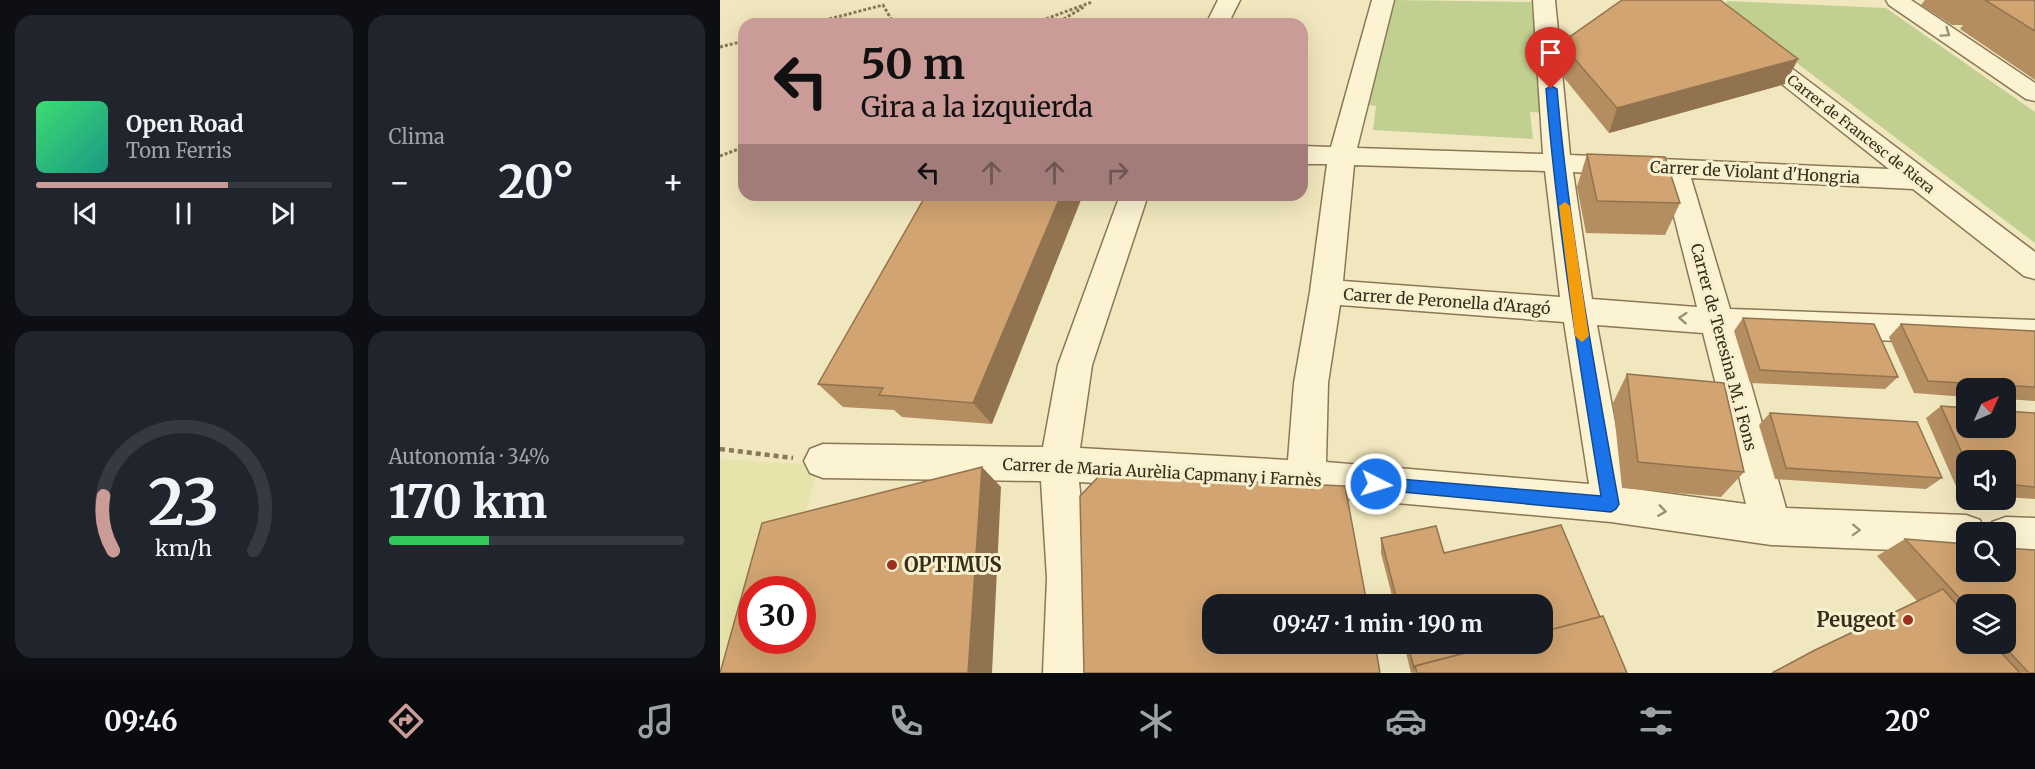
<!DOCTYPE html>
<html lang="es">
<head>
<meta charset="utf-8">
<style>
  :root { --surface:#171b24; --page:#20242c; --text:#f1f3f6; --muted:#9ea1a6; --line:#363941; --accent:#cb9b97 }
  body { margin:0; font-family:Merriweather,serif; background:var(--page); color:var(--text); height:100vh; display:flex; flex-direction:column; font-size:22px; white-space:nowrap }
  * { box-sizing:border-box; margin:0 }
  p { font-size:20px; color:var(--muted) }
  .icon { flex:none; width:33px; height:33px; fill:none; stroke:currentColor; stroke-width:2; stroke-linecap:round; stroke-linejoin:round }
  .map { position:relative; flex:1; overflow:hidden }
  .details { display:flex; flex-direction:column; gap:15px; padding:15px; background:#0d0f14; width:720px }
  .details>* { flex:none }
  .banner { position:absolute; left:18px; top:18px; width:570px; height:183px; border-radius:18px; box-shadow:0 6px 24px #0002; background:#cb9b97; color:#111; overflow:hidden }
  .needle { width:39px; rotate:45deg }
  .buttons { position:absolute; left:1236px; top:378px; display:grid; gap:12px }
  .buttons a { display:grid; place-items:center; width:60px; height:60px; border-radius:12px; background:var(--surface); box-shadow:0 6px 24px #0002; font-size:30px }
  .speed { position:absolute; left:18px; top:576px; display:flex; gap:12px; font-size:30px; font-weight:700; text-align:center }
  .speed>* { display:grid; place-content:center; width:78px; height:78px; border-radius:50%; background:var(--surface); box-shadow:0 6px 24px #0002; line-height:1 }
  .speed .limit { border:9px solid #d22; background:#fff; color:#111 }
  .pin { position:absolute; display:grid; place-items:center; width:51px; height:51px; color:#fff; margin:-62px -26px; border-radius:50% 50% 50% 0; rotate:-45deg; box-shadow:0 0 6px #0007 }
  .pin .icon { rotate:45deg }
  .me { position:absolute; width:66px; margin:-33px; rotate:95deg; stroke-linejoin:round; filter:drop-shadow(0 0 4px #0008) }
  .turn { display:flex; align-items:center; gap:21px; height:126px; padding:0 24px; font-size:27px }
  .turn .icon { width:78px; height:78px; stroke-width:2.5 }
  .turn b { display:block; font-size:42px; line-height:51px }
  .lanes { display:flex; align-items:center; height:57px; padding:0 24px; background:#0003; justify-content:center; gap:30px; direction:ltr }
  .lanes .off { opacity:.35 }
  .big { font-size:45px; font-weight:700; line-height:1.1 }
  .details .card { flex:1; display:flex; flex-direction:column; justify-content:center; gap:9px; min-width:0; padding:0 21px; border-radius:18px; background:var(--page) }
  .details .dial { align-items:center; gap:0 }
  .dial svg { height:156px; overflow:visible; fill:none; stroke:var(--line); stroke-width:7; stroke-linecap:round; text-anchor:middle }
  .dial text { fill:var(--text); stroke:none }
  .song { display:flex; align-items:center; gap:18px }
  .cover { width:72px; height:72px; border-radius:9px; background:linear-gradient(135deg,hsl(140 70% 55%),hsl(170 70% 35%)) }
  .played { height:6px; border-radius:3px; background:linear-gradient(90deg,var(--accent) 65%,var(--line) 65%) }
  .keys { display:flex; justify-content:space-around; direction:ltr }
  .heat { display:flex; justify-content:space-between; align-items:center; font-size:33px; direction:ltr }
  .charge { height:9px; border-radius:4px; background:linear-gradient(90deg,#34c759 34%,var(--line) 0) }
  .details .tiles { flex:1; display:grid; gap:15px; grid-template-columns:repeat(2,1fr) }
  .trip { position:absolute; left:482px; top:594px; width:351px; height:60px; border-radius:18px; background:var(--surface); box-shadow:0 6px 24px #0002; font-weight:700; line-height:60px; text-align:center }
  .menu { display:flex; height:96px; justify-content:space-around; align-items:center; background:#090b0e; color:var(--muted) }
  .menu .icon { width:42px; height:42px }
  .menu .selected { color:var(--accent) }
  .menu b { font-size:27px; color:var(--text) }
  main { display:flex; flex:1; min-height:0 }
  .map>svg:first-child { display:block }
  .farmland { fill:#e7e4ab }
  .green { fill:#c1cf91 }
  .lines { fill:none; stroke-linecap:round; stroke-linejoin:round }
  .street-casing { stroke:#8a7756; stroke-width:3 }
  .path-far1 { stroke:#8a7756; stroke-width:3; stroke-dasharray:3 2; stroke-linecap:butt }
  .path { stroke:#8a7756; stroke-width:4.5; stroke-dasharray:5 4; stroke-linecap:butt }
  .street { fill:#fbf3d1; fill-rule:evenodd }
  .wall { fill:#b48d61; fill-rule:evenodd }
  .shaded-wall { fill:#92734f }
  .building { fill:#d1a471; stroke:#92734f; stroke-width:1.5; fill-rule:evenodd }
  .oneway { stroke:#9a9076 }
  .route { fill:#1a73e8; stroke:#114b97; stroke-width:1.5 }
  .slow { fill:#f59e0b }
  .poi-dot { fill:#9d2f22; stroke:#f7f0ce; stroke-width:2 }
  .labels { text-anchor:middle; stroke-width:6; stroke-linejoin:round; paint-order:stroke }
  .far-street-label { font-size:14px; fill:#382c1b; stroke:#f7f0ce }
  .street-label { font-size:16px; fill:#382c1b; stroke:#f7f0ce }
  .near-poi-label { font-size:20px; font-weight:bold; fill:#382c1b; stroke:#f7f0ce; text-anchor:start }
</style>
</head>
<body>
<main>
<section class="details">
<div class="tiles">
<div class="card">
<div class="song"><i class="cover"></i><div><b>Open Road</b><p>Tom Ferris</p></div></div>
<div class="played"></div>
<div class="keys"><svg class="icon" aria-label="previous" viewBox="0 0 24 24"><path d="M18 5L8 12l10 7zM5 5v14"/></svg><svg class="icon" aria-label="pause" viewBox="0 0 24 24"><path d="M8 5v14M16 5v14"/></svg><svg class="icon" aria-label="next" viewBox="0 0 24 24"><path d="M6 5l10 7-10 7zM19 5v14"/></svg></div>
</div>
<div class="card"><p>Clima</p>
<div class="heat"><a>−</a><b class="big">20°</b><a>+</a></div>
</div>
<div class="card dial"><svg viewBox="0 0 100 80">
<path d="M14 69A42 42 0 1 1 86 69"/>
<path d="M14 69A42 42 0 0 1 9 41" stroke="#cb9b97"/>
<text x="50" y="56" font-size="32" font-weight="700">23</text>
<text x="50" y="72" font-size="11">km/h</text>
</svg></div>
<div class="card"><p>Autonomía · 34%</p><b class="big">170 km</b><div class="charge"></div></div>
</div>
</section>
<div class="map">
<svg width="1315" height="673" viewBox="0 0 1315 673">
  <rect width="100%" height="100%" fill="#f0e7be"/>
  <path class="farmland" d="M0 459 98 465 66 589 32 590V640L44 673H0Z"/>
  <g class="green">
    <path d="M673 0 811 2 825 113 810 112 813 139 653 130 656 106 642 104Z"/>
    <path d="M1007 1 1166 8 1315 112V243L1037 33 1006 8Z"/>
  </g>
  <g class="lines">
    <defs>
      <g id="street">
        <path d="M498 0H520L508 24H486Z"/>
        <path d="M652 0H674L637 148 823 154 813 0H835L850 155 1169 169 956 0H981L1315 252V279L1304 276 1193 189 971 178 1010 309 1315 320V346L1017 335 1066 508 1246 515 1260 520 1265 532H1246V553L1051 545 891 522 586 495 359 482 369 578 367 673H323L327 578 321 481 103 478 90 473 84 461 90 449 103 444 323 447 338 365 400 195H428L372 365 360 448 568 460 574 383 590 292 607 164H582V146L611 147ZM634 165 825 171 840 297 623 281ZM853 172 944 177 977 307 872 299ZM620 305 844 322 869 484 606 462 608 383ZM877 325 983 333 1026 504 907 488Z"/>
        <path d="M1166 0H1191L1315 83V101L1306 99 1169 5Z"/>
        <path d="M1286 517 1315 518V556L1286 555V532H1268L1272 522Z"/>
      </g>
    </defs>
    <use href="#street" class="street-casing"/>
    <g class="path-far1">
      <path d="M90 24 163 5 174 24"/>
      <path d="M312 24 372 2"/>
      <path d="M335 24 364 7"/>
      <path d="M0 47 24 41"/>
      <path d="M0 156 24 147"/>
    </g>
    <path class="path" d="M0 449 73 458"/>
    <use href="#street" class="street"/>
  </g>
  <g class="wall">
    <path d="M1205 0H1315V80L1240 29 1243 25H1232L1201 5Z"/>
    <path d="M841 43 1078 59 1065 84 889 133 836 68Z"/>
    <path d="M867 154 960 203 945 235 866 233 857 187Z"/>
    <path d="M206 195 272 424 182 417 174 410 123 407 98 384Z"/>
    <path d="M1023 318 1178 377 1165 389 1030 383 1014 331Z"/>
    <path d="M1181 324 1315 331V401L1286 399V388H1246V397L1194 393 1169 337Z"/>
    <path d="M907 374 1024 472 1001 497 902 488 893 403Z"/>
    <path d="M1221 406 1315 413V499L1286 497V460H1246V494L1239 493 1206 418Z"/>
    <path d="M1050 413 1222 478 1206 489 1055 479 1039 425Z"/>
    <path d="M661 538 724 553 880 617 907 673H691L684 644H822V604H674L661 553Z"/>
    <path d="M1185 539 1315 673H1052L1197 601 1157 556ZM1246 604 1286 644H1246Z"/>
  </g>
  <g class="shaded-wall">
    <path d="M1078 59 1065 84 889 133 897 108Z"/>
    <path d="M341 195H363L272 424 253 403Z"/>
    <path d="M262 467 281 487 272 673H248Z"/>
  </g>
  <g class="building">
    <path d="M902 0H1000L1078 59 897 108 841 43Z"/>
    <path d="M1265 0H1313L1315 1V31Z"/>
    <path d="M867 154 945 157 960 203 877 201Z"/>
    <path d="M206 195H341L253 403 159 395 163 388 98 384Z"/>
    <path d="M1023 318 1154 324 1178 377 1040 370Z"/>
    <path d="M1181 324 1315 331V387L1208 381Z"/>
    <path d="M907 374 1004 383 1024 472 918 462Z"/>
    <path d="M1221 406 1246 408V428H1286V411L1315 413V487L1286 484V460H1246V462Z"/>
    <path d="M1050 413 1197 422 1222 478 1066 468Z"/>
    <path d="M262 467 248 673H0L42 523ZM32 590H82V640H32Z"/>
    <path d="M380 475 625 486 647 604H492V644H655L660 673H364L360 496Z"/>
    <path d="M841 525 880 617 822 632V604H678L661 538 716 526 724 553Z"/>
    <path d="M1185 539 1246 544V572H1286V548L1315 550V673H1309L1282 644H1286V604H1246V605Z"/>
    <path d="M1223 589 1246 615V644H1273L1300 673H1052L1093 651Z"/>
    <path d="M883 616 907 673H697L695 666 779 644H822V632Z"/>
    <path d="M688 644H779L695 666 694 668Z"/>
  </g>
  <defs><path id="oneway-chevron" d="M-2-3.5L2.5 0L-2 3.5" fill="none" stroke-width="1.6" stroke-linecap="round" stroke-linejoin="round" transform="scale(1.5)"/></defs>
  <g class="oneway">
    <use href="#oneway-chevron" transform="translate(1226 33) rotate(34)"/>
    <use href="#oneway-chevron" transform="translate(963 318) rotate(-176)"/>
    <use href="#oneway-chevron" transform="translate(942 511) rotate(8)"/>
    <use href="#oneway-chevron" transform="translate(1136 530) rotate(2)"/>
  </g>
  <path class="route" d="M831 86 837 89C849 229 874 366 899 504L896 509 891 512 651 489 648 484 651 479 656 477 881 496C859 361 837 226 826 89Z"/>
  <path class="slow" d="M845 202 850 206 869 336 862 342 855 336 839 206Z"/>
  <g class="poi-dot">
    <circle cx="172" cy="565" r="6"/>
    <circle cx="1188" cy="620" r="6"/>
  </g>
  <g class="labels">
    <g class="far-street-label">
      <text transform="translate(1141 134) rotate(38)" y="5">Carrer de Francesc de Riera</text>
    </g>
    <g class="street-label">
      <text transform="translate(1035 172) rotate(3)" y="6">Carrer de Violant d'Hongria</text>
      <text transform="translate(727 301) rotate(4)" y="6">Carrer de Peronella d'Aragó</text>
      <text transform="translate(1004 347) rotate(75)" y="6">Carrer de Teresina M. i Fons</text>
      <text transform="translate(442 472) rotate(3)" y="6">Carrer de Maria Aurèlia Capmany i Farnès</text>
    </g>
    <g class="near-poi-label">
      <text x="184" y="572">OPTIMUS</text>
      <text x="1176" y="627" text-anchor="end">Peugeot</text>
    </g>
  </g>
</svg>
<div class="buttons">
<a><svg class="needle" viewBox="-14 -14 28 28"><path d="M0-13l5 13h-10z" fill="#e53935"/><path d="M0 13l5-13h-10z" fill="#9ea1a6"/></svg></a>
<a><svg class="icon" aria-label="sound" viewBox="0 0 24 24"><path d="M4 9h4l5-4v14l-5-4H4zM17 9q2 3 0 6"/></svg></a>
<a><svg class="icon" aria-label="search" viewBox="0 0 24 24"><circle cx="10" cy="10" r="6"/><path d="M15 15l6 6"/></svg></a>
<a><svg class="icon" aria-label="layers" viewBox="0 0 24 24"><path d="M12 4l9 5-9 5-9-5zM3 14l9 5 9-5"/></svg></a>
</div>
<div class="speed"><div class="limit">30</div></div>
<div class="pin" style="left:831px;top:89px;background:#d93025"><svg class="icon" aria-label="arrive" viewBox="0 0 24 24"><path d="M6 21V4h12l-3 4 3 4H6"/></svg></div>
<svg class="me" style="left:656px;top:484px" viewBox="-20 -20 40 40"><circle r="17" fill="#1a73e8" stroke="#fff" stroke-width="3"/><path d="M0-11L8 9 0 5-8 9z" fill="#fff"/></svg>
<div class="trip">09:47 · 1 min · 190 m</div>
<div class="banner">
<div class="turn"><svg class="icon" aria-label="left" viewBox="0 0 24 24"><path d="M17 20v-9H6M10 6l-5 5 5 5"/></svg><div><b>50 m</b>Gira a la izquierda</div></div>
<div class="lanes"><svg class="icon" aria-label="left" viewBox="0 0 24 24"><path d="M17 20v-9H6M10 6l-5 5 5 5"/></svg><svg class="icon off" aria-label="ahead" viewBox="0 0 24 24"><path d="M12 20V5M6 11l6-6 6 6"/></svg><svg class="icon off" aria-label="ahead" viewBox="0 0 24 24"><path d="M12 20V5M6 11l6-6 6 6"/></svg><svg class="icon off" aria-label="right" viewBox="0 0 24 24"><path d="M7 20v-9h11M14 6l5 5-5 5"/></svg></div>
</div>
</div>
</main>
<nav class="menu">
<b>09:46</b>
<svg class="icon selected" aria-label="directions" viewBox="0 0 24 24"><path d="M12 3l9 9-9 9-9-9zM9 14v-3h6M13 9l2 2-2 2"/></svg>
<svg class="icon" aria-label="music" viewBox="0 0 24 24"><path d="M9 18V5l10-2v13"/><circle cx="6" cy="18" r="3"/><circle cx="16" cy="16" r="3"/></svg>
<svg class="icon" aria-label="phone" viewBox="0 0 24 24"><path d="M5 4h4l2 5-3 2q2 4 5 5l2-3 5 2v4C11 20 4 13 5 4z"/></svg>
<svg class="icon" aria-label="climate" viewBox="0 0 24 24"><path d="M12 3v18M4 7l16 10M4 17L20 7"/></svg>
<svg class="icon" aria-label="car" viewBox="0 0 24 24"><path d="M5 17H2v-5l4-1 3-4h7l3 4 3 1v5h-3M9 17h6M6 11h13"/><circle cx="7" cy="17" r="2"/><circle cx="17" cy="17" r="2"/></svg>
<svg class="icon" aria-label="filters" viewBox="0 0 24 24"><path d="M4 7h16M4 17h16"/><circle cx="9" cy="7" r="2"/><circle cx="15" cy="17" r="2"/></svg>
<b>20°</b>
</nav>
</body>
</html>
